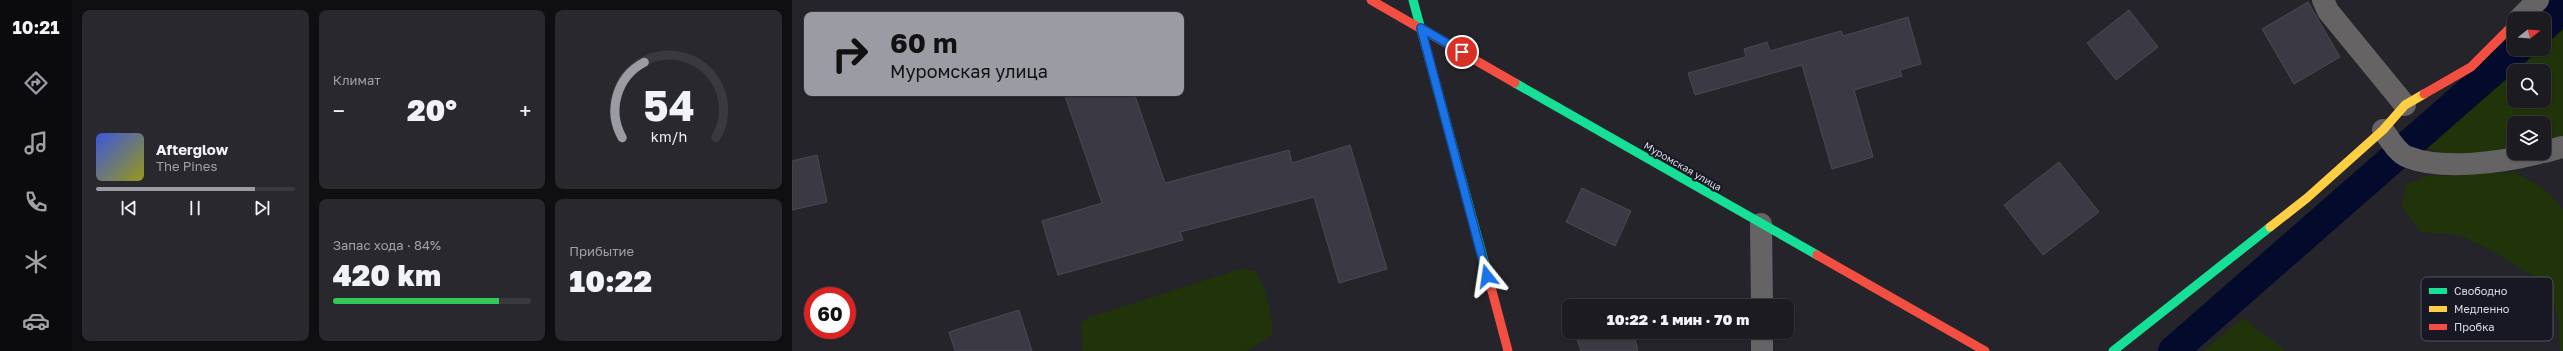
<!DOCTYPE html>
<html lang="ru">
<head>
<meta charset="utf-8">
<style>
  :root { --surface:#1b1b20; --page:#28282d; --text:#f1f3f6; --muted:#a0a1a5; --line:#39393e; --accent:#9a9ba3 }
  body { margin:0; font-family:"Golos Text",sans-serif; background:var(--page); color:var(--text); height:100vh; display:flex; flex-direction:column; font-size:15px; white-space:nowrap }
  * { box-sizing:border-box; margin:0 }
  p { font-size:13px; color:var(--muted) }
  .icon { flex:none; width:22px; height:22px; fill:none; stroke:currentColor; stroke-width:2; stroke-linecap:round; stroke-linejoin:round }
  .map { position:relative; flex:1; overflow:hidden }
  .details { display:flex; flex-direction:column; gap:10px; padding:10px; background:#0f0f12; width:720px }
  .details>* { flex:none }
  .guide { position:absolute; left:12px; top:12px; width:380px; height:84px; border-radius:8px; box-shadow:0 1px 3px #0004,0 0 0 1px var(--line); background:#9a9ba3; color:#111; overflow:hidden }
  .needle { width:26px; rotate:73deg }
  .buttons { position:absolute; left:1715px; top:12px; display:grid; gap:8px }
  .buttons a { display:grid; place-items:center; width:44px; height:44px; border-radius:8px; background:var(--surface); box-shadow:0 1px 3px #0004,0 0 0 1px var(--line); font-size:20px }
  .speed { position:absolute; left:12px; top:287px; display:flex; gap:8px; font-size:20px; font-weight:700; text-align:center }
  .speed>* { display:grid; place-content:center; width:52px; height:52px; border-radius:50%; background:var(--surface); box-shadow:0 1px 3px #0004,0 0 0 1px var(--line); line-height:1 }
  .speed .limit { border:6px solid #d22; background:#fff; color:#111 }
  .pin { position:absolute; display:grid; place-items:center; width:34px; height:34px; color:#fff; margin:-17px; border:2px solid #fff; border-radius:50%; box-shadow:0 1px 4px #0007 }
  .me { position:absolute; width:44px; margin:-22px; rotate:345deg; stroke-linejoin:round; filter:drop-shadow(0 0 3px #0008) }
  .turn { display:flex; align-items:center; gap:14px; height:84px; padding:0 20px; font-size:18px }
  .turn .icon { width:52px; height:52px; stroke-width:2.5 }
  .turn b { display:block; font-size:28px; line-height:34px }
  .big { font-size:30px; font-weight:800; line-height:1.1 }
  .details .tile { flex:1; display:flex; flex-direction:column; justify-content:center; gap:6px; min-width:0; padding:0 14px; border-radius:8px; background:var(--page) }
  .details .dial { align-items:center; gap:0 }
  .dial svg { height:104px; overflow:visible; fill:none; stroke:var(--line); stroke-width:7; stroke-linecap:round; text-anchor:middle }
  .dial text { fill:var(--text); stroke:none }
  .song { display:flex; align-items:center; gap:12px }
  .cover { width:48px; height:48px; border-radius:6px; background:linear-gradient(135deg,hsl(230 70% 55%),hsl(60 70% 35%)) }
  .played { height:4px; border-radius:2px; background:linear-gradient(90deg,var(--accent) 80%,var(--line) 80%) }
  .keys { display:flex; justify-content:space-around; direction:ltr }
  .heat { display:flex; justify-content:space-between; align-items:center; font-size:22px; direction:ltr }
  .charge { height:6px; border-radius:3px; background:linear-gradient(90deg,#34c759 84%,var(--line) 0) }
  .details .tiles { flex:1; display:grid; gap:10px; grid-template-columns:repeat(3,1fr) }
  .tile:first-child { grid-row:span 2 }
  .trip { position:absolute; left:770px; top:299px; width:232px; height:40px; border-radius:8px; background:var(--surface); box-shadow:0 1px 3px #0004,0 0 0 1px var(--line); font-weight:800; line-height:40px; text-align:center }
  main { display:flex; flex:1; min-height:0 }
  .tab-bar { display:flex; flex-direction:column; width:72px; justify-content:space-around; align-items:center; background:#0b0b0d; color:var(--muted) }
  .tab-bar .icon { width:28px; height:28px }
  .tab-bar .selected { color:var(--accent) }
  .tab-bar b { font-size:18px; color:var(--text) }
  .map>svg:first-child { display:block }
  .green { fill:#203309; fill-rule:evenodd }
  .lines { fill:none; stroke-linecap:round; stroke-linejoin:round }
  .canal { stroke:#030a2b; stroke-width:30 }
  .building { fill:#3b3943; stroke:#4b4a50 }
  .street { stroke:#656363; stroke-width:22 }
  .fast { stroke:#16e098; stroke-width:9 }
  .slow { stroke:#ffcf43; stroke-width:9 }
  .jam { stroke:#f24e42; stroke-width:9 }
  .route-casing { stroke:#114b97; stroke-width:10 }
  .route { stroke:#1a73e8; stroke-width:7 }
  .labels { text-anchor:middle; stroke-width:4; stroke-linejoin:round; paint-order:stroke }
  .street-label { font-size:10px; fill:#dadbe4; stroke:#171824 }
  .key { fill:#171824; stroke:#52525e; stroke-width:1 }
  .key-label { font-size:11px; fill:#dadbe4 }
</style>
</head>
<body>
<main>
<nav class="tab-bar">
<b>10:21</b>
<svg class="icon selected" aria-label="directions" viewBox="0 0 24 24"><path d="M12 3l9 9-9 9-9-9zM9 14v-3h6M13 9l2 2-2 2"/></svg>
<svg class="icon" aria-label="music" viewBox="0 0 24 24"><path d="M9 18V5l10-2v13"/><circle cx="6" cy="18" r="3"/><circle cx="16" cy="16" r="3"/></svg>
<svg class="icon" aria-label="phone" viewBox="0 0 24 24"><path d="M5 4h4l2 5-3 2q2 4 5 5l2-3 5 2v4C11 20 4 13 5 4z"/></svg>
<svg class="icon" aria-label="climate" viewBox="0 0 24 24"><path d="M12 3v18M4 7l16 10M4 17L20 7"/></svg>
<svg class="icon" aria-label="car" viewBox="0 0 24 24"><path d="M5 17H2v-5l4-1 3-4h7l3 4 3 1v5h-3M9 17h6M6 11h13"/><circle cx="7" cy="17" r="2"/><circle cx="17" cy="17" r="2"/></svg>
</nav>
<section class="details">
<div class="tiles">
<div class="tile">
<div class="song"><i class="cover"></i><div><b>Afterglow</b><p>The Pines</p></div></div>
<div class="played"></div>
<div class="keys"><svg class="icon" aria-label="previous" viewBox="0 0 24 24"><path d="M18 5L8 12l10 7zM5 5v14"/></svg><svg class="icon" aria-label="pause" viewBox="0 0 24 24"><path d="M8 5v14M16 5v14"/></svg><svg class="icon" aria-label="next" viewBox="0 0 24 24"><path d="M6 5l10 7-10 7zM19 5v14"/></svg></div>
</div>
<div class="tile"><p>Климат</p>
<div class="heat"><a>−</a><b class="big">20°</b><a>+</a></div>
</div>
<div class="tile dial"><svg viewBox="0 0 100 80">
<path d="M14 69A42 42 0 1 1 86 69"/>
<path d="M14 69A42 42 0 0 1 31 11" stroke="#9a9ba3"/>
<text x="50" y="56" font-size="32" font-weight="700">54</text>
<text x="50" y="72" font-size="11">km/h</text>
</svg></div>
<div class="tile"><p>Запас хода · 84%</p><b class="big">420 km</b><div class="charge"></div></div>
<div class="tile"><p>Прибытие</p><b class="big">10:22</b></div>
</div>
</section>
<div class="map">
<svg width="1771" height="351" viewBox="0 0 1771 351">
  <rect width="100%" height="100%" fill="#24242a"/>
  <g class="green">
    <path d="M1771 28V136L1752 142V123H1722V149L1663 155 1622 146 1744 49H1752V43ZM1722 71H1752V101H1722Z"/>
    <path d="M1721 172 1751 188 1771 209V351H1768L1767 321 1757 285 1700 251 1667 235 1629 232 1610 206 1613 185 1636 176Z"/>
    <path d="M448 269 464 271C475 292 479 311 481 335L454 351H291L289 324 295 318Z"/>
    <path d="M1451 318 1492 349 1491 351H1411Z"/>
  </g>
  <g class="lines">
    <g class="canal">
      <path d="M1752 26 1771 9"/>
      <path d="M1381 351 1726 49"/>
    </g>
  </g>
  <g class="building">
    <path d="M1516 2 1548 57 1502 84 1470 29Z"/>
    <path d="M1337 10 1366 47 1324 80 1295 43Z"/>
    <path d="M1116 17 1129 64 1108 70 1110 76 1062 90 1081 157 1040 169 1010 65 903 95 896 73 954 57 952 49 975 42 978 51 1049 31 1051 36Z"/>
    <path d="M272 93H342L373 183 497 150 500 163 558 145 595 269 547 283 522 197 388 232 391 240 266 275 250 221 310 203Z"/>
    <path d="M25 155 35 202 0 210V161Z"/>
    <path d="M1267 162 1307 212 1251 255 1212 205Z"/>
    <path d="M790 188 839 211 823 246 774 222Z"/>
    <path d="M227 310 240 351H163L157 332Z"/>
    <path d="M783 332H841L846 351H789Z"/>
  </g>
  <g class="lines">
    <g class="street">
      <path d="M1531 0 1536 11 1613 105"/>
      <path d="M1727 19 1746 0"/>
      <path d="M1591 130C1597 138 1606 154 1616 157 1651 171 1711 162 1747 153"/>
      <path d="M1752 152 1771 147"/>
      <path d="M969 224 970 306"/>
      <path d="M970 332V351"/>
    </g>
    <g class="fast">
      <path d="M621 0 695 272"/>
      <path d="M723 83 1025 255"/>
      <path d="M1321 351 1478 227"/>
    </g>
    <path class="slow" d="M1478 227 1515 198 1591 130 1613 105 1632 94"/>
    <g class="jam">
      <path d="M579 0 723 83"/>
      <path d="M1632 94 1679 67 1722 24"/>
      <path d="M1025 255 1193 351"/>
      <path d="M695 272 716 351"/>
    </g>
  </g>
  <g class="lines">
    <defs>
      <path id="route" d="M670 52 629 28 695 276"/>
    </defs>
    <use href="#route" class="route-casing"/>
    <use href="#route" class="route"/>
  </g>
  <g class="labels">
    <g class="street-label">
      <text transform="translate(891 166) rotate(30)" y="4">Муромская улица</text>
    </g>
  </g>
  <rect x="1629" y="277" width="132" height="64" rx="6" class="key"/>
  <rect x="1637" y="288" width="18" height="6" fill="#16e098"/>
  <rect x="1637" y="306" width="18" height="6" fill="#ffcf43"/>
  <rect x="1637" y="324" width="18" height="6" fill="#f24e42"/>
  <g class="key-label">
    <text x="1662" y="295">Свободно</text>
    <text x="1662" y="313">Медленно</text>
    <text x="1662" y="331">Пробка</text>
  </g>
</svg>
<div class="buttons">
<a><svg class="needle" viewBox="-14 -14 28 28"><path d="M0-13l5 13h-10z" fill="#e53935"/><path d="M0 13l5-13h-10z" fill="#a0a1a5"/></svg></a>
<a><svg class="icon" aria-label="search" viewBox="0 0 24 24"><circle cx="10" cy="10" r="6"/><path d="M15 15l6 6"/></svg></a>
<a><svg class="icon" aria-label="layers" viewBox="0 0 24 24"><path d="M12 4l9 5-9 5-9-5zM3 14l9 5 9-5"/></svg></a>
</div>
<div class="speed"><div class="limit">60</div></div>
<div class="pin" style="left:670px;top:52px;background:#d93025"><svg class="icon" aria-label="arrive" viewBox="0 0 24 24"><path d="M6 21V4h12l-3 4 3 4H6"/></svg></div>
<svg class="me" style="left:695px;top:276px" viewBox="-20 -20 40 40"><path d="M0-17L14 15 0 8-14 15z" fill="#1a73e8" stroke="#fff" stroke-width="4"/></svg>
<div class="trip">10:22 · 1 мин · 70 m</div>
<div class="guide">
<div class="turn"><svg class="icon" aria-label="right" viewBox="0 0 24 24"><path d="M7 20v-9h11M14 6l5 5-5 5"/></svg><div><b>60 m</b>Муромская улица</div></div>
</div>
</div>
</main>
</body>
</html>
